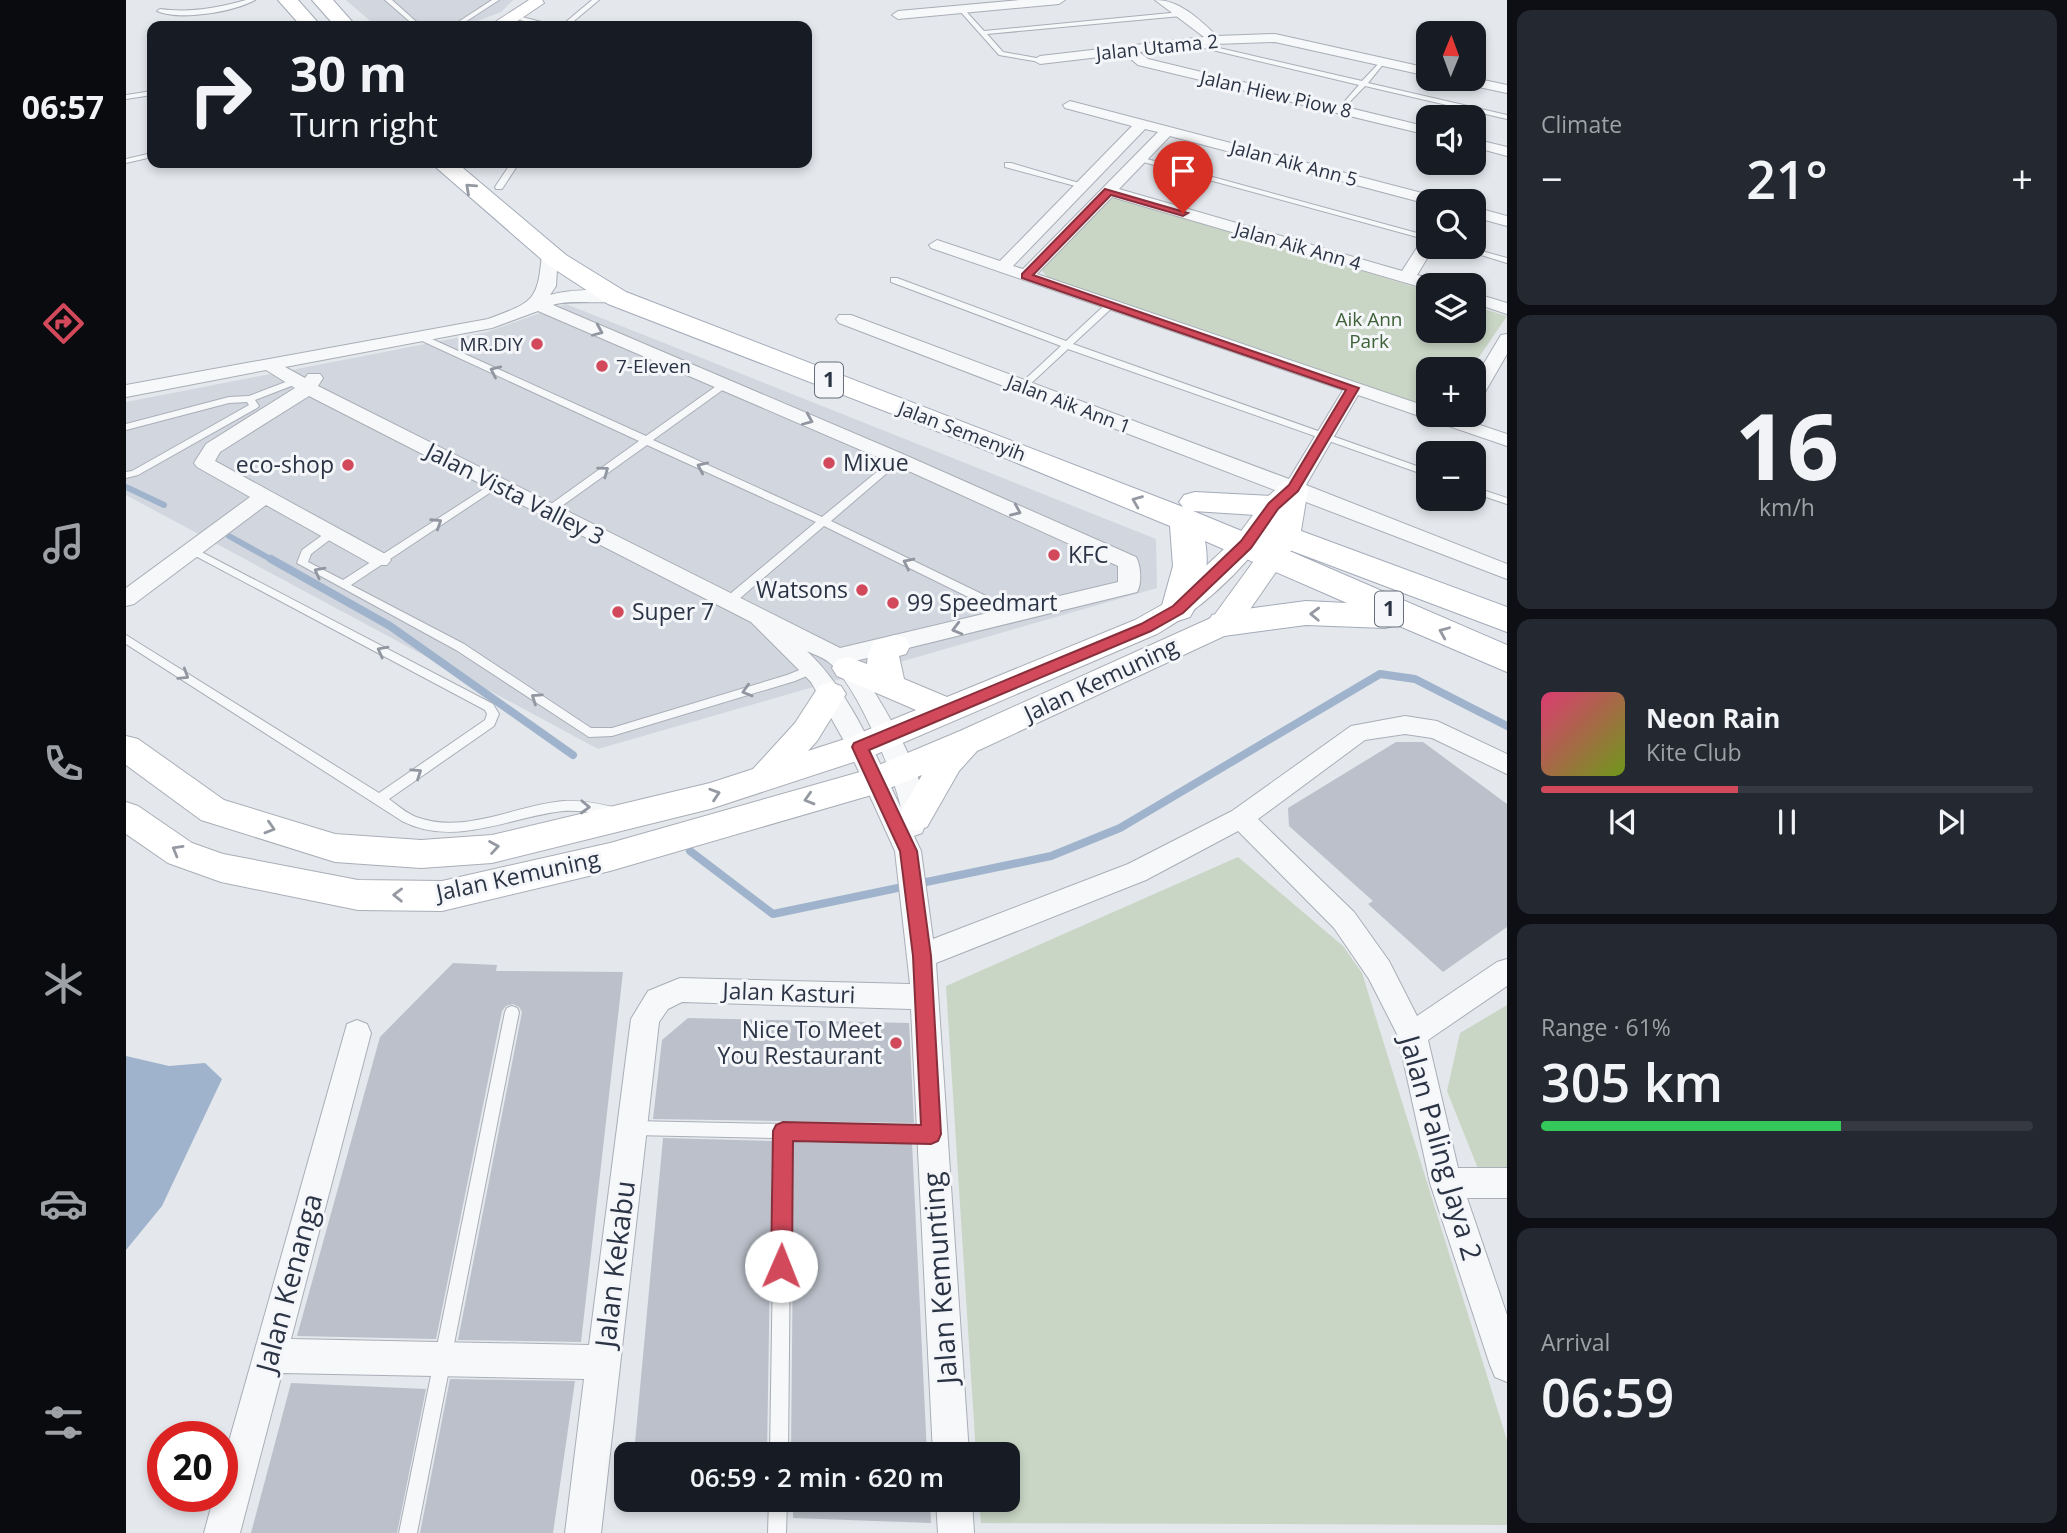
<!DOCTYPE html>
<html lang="en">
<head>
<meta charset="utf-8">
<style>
  :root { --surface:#171b24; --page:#242831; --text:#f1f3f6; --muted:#9ea1a6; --line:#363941; --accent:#d1495b }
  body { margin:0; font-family:"Open Sans",sans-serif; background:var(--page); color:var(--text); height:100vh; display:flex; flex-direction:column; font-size:26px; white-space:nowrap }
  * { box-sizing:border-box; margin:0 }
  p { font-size:23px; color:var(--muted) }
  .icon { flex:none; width:38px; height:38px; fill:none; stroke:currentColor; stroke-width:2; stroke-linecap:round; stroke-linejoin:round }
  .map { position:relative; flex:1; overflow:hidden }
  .panel { display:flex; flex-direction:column; gap:10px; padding:10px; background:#0d0f14; width:560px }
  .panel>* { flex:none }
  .banner { position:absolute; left:21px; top:21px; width:665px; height:147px; border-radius:14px; box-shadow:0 4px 10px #0003; background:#171b24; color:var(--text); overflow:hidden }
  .needle { width:46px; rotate:1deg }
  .controls { position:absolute; left:1290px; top:21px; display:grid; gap:14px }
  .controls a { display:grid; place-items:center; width:70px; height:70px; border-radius:14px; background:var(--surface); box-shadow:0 4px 10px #0003; font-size:35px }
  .speed { position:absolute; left:21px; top:1421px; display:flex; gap:14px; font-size:35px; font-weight:700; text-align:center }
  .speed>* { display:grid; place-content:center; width:91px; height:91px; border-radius:50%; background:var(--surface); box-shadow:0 4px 10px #0003; line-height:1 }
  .speed .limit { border:10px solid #d22; background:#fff; color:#111 }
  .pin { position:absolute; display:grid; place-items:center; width:60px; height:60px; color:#fff; margin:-72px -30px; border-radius:50% 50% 50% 0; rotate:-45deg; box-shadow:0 0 7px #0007 }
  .pin .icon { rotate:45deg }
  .me { position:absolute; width:77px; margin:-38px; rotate:1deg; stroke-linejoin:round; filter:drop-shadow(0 0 5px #0008) }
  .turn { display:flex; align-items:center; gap:24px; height:147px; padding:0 28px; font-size:32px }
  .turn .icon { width:91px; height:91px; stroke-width:2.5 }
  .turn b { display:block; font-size:49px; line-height:60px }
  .big { font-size:52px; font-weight:600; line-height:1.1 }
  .panel .widget { flex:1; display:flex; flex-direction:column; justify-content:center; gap:10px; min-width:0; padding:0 24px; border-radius:14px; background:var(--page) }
  .panel .dial { align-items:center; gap:0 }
  .dial b { font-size:91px; line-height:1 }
  .song { display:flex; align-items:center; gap:21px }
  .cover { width:84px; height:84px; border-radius:10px; background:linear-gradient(135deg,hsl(340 70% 55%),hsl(80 70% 35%)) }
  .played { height:7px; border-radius:4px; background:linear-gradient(90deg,var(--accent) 40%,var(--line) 40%) }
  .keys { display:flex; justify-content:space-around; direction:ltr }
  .heat { display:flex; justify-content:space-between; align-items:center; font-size:38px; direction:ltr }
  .charge { height:10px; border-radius:5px; background:linear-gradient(90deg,#34c759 61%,var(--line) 0) }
  .trip { position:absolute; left:488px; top:1442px; width:406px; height:70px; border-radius:14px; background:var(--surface); box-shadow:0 4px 10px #0003; font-weight:600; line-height:70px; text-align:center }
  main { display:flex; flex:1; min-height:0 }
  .tab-bar { display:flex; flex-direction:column; width:126px; justify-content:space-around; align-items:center; background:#090b0e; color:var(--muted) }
  .tab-bar .icon { width:49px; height:49px }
  .tab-bar .current { color:var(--accent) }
  .tab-bar b { font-size:32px; color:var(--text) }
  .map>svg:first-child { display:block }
  .built { fill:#d2d6de }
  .green { fill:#c9d6c5 }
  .water { fill:#9fb4cc }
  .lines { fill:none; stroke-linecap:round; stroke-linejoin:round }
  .stream-far1 { stroke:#9fb4cc; stroke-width:6 }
  .stream { stroke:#9fb4cc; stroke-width:8 }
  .building { fill:#bbc0ca }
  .lane-casing { stroke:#a9aeb7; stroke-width:2 }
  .street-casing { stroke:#a9aeb7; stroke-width:2 }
  .secondary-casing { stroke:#a9aeb7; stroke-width:2 }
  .primary-casing { stroke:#a3abb8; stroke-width:2 }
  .lane { fill:#f7f8fa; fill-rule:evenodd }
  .street { fill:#f7f8fa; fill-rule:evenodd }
  .secondary { fill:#fff; fill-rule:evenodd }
  .primary { fill:#fff; fill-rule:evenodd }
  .oneway { stroke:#959aa2 }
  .oneway2 { stroke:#9196a0 }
  .route { fill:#d1495b; stroke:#882f3b; stroke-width:2 }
  .poi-dot { fill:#d1495b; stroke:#f4f6f9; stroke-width:2.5 }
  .labels { text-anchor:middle; stroke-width:6; stroke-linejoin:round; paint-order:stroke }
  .far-street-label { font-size:19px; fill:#2b3445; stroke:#f4f6f9 }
  .far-park-label { font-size:19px; fill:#3f6138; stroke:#f4f6f9 }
  .far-poi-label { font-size:19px; fill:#2b3445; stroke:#f4f6f9; text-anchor:end }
  .shield { fill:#f4f6f9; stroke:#676e7b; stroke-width:2 }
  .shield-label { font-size:21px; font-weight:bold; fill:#2b3445 }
  .poi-label { font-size:23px; fill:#2b3445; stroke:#f4f6f9; text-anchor:start }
  .street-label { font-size:23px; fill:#2b3445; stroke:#f4f6f9 }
  .near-street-label { font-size:28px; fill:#2b3445; stroke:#f4f6f9 }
</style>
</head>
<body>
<main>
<nav class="tab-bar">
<b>06:57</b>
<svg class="icon current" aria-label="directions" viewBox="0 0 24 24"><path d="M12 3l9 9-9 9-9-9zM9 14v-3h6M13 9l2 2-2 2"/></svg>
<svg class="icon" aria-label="music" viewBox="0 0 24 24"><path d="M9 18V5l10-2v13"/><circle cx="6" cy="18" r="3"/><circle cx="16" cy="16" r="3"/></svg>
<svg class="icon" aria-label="phone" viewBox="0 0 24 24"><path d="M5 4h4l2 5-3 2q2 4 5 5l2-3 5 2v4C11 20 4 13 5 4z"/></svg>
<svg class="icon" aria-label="climate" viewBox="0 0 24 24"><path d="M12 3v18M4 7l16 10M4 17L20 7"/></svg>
<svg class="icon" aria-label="car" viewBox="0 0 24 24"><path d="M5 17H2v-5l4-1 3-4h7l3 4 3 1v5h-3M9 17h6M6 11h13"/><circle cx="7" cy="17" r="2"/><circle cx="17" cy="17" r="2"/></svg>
<svg class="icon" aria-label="filters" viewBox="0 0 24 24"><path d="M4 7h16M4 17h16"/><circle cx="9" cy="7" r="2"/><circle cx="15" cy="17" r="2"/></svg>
</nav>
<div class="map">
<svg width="1381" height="1533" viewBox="0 0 1381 1533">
  <rect width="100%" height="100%" fill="#e4e7ec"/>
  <g class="built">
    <path d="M220 0H387L375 12 338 26H250Z"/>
    <path d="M440 304 1030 539 1031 588 472 749 0 495V402L361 332Z"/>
  </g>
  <g class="green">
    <path d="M986 195 1302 291V331H1348V306L1381 316 1345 369H1302V405L1277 399 921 277 914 268Z"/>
    <path d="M1112 857 1217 946 1236 973 1381 1440V1525L855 1523 853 1500H882V1454H850L820 986Z"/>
    <path d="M1381 1005V1171H1353L1321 1091 1334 1033Z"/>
  </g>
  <path class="water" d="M0 1056 43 1066 79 1063 96 1079 36 1206 0 1250Z"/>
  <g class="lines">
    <g class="stream-far1">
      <path d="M0 487 38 505"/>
      <path d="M103 536 148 561"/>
    </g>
    <g class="stream">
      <path d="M145 559 264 626 447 755"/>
      <path d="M564 851 647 914 925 856 994 828 1254 674 1289 679 1381 726"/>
    </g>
  </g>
  <g class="building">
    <path d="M1270 742H1297L1381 804V927L1317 972 1242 904 1247 901 1163 826 1162 808Z"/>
    <path d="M327 963 371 965 370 971 497 972 455 1342 332 1340 396 1012 393 1007 387 1004 380 1006 376 1011 310 1339 171 1336 254 1037Z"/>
    <path d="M562 1018 783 1023 788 1123 527 1119 536 1040Z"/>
    <path d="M537 1138 646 1141 641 1454H508Z"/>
    <path d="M668 1141 786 1143 801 1454H665Z"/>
    <path d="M324 1379 449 1381 427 1533H294Z"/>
    <path d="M165 1383 300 1389 271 1533H125Z"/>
    <path d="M667 1500H804L805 1523 667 1518Z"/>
  </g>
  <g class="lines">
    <defs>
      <g id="lane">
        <path d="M120 0H129C107 12 54 21 31 11L34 9C64 13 91 8 120 0Z"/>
        <path d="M259 0H266L295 26H289Z"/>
        <path d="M366 0H373L333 26H326Z"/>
        <path d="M466 0H473L442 26H435Z"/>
        <path d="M833 8H837L858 31 1055 12 1058 14 1055 16 861 34 877 52 916 59 917 60 914 62 873 55 833 10Z"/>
        <path d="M396 17 427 25 428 26H418L394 20Z"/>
        <path d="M1063 41 1236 81 1256 60 1259 62 1242 83 1381 115V119L1239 86 1215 111 1212 109 1233 85 1061 44V42Z"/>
        <path d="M26 91V95L0 99V95Z"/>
        <path d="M26 153V157L0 163V159Z"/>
        <path d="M1010 156 1302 236V240L1010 160Z"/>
        <path d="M385 163H393L376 189H370L369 187Z"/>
        <path d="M879 163H885L960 185 953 187 879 167Z"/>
        <path d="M1329 247H1341L1381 258V263Z"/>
        <path d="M765 278H771L940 341 981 303H987V307L947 344 1302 470V476L942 349 900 388H894V384L935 346 765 282Z"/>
        <path d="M297 335 520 436 596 382H602V386L527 440 696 517 769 457H775V461L705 521 891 611 893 614 887 618 883 617 698 526 606 605H598L597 602 598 599 690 522 521 445 426 513H418V509L513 441 294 340 293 338Z"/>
        <path d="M170 378 175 381 173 383 129 400 133 406 131 408 12 475 0 478V472L6 471 123 405 121 402 103 403 0 430V424L103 397 123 396Z"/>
        <path d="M370 481 374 482V486L225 585 338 644 465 728H486L661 675 686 665 690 666 692 669 690 672 669 681 486 736 463 737 330 650 171 563 176 550 202 531H210V535L185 554 182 562 217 580Z"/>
        <path d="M1348 487 1381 498V504L1348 493Z"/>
        <path d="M66 547 367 704 373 714 368 726 263 799C271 805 280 813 290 817 339 835 389 805 438 801 456 800 474 804 491 808L495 809 497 813 495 817 491 818C473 813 455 810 437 811 383 817 329 848 276 821L0 644V635L253 793 359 720 361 714 359 710 62 552 61 550Z"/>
        <path d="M386 1006 391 1008 393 1012 291 1533H273L379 1012 381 1008Z"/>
        <path d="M506 1121 805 1127 810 1129 813 1134 810 1139 805 1141 665 1138 662 1454H644L649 1138 506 1135 501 1133 498 1128 501 1123Z"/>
        <path d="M643 1500H661L660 1533H642Z"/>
      </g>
      <g id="street">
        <path d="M894 0H939L933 4 772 19 766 15 772 11Z"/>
        <path d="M1029 0C1054 0 1073 19 1091 36L1149 34 1302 68V76L1149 42 1088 44 1013 52 1022 59 1302 127V135L1012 65 999 54 914 64 907 60 914 56 1078 37Z"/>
        <path d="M1348 78 1381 85V93L1329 82 1327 79Z"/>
        <path d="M944 101 1315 198 1318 201H1302V204L1044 136 993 189 1276 271 1296 240 1302 238V247H1308L1291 275 1313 281 1315 285H1302L1301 289 986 197 911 274 1302 407V415H1324L1381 434V446L1232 395 1180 485 1381 564V579L713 323 710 319 713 315H725L1163 479 1217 390 805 248 803 245 811 240 874 261 1006 126 939 108 937 105ZM1019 129 1032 132 897 269 887 266Z"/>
        <path d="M1348 139 1381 147V156L1348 147Z"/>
        <path d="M1348 207 1381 216V226L1348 217Z"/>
        <path d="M424 248 432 253 430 286 424 295C441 290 487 286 499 298 491 307 446 298 427 305L779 455 1010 557C1015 566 1016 584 1011 592L729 661C751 696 816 794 796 833L788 836 795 851 807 939 1002 864 1106 811 1225 726 1279 716 1311 721 1381 754V774L1306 738 1279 734 1239 740 1132 819 1228 912 1263 961 1291 1016 1371 962 1381 959V986L1302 1040 1332 1168H1381V1198H1341L1381 1315V1382L1369 1377 1364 1365 1304 1183 1272 1036 1243 979 1208 928 1112 831 1020 880 810 963 843 1454H807L785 1009 556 1002 542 1009 533 1022 475 1533H439L458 1379 156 1373 114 1533H78L88 1496H96V1466L221 1024 231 1020 241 1024 245 1033 165 1339 463 1345 505 1019 522 991 554 978 784 984 769 851 722 748 685 682 625 622 183 396 94 452 89 461 261 555 265 560 261 565H247L140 505 8 604 0 606V588L124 497 71 467 68 463 80 444 169 388 140 370 0 397V385L362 319C406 302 412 303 416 253ZM412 311 765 463 992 566V582L714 648 192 386 197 378 194 374H182L179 378 159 367 366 328ZM681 651C689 655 699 658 705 664 731 687 768 774 775 808 749 754 725 693 681 651Z"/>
        <path d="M1348 293 1381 303V314L1348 303Z"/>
        <path d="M1381 334V354L1355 399 1348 400V380L1375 335Z"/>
        <path d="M810 1500H846L848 1533H812Z"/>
      </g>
      <g id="secondary">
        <path d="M403 0H416L418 3 384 26H363Z"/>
        <path d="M1168 479 1178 482 1182 488 1174 537 1109 631 851 751 833 771 801 827 789 831 777 827 772 817 796 775 749 794 484 871 316 911 232 910 95 882 42 863 0 834V802L12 806 66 843 97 854 232 880 316 881 484 843 741 770 834 731 1087 617 1146 536 1148 526C1117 570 1077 608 1031 634L746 756 584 809 366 863 295 868 209 862 75 820 0 765V736L12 739 98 800 209 834 295 840 366 835 584 783 627 769 669 723 693 686 704 682 715 686 720 694 691 741 682 751 722 738 790 710 711 676 706 668 711 660 722 657 741 664 742 654 748 641 769 635 780 638 784 646 780 654 773 656 778 679 821 697 1009 620 1041 602 1110 538 1138 500 1158 482Z"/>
      </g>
      <g id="primary">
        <path d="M152 0H172L195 26H175Z"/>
        <path d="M186 0H207L230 26H209Z"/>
        <path d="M305 163H331L440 255 500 292 1057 507 1053 502 1058 495 1069 492 1148 496 1159 499 1164 506 1159 513 1148 516 1067 511 1135 539 1131 532 1135 525 1147 521 1159 525 1381 607V632L1145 543 1381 645V672L1271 625 1259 628 1180 625 1098 636 1086 633 1081 624 1086 615 1098 612 1180 601 1221 603 1079 541C1084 567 1078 595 1064 617L1052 621 1040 617 1035 609 1047 566 1044 526 857 449 482 304 422 265Z"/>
      </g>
    </defs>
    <use href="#lane" class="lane-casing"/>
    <use href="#street" class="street-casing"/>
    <use href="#secondary" class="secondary-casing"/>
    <use href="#primary" class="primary-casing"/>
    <use href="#lane" class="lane"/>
    <use href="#street" class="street"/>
    <use href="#secondary" class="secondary"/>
    <use href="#primary" class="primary"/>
  </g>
  <defs><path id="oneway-chevron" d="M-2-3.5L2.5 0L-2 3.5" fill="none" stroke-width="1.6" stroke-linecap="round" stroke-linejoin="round" transform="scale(1.75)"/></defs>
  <g class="oneway">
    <use href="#oneway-chevron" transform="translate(344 188) rotate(-138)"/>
    <use href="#oneway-chevron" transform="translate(1011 501) rotate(-158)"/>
    <use href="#oneway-chevron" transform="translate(1189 614) rotate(-178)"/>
    <use href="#oneway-chevron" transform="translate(1318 632) rotate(-157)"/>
    <use href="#oneway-chevron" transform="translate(589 794) rotate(-18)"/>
    <use href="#oneway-chevron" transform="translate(683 799) rotate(164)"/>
    <use href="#oneway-chevron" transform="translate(144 828) rotate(17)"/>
    <use href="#oneway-chevron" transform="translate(368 847) rotate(-9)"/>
    <use href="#oneway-chevron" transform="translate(51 850) rotate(-150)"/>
    <use href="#oneway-chevron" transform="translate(272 895) rotate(-179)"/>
  </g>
  <g class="oneway2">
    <use href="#oneway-chevron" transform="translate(472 331) rotate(23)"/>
    <use href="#oneway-chevron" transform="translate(369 371) rotate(-155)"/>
    <use href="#oneway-chevron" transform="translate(682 420) rotate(23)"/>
    <use href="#oneway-chevron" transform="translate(576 467) rotate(-156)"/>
    <use href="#oneway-chevron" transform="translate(478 471) rotate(-36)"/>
    <use href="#oneway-chevron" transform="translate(890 511) rotate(24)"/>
    <use href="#oneway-chevron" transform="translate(311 523) rotate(-33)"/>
    <use href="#oneway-chevron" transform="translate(782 563) rotate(-154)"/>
    <use href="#oneway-chevron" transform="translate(193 572) rotate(-152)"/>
    <use href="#oneway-chevron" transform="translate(831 629) rotate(165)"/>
    <use href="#oneway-chevron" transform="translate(256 651) rotate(-152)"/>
    <use href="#oneway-chevron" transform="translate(58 675) rotate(32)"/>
    <use href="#oneway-chevron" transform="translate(621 691) rotate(163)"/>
    <use href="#oneway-chevron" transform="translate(410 698) rotate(-146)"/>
    <use href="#oneway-chevron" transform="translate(291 773) rotate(-34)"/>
    <use href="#oneway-chevron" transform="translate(459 807) rotate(2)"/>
  </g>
  <path class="route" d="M979 189 1062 213 1057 216 985 195 907 275 1233 388 1172 491 1152 509 1125 548 1057 613 1025 631 743 750 791 851 805 956 815 1134 812 1141 805 1144 667 1141 666 1266 663 1273 655 1276 648 1273 645 1266 647 1131 650 1125 657 1122 795 1125 787 956 774 851 726 747 728 743 1015 624 1047 606 1115 541 1143 503 1163 485 1220 390 896 278V274Z"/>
  <g class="poi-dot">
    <circle cx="411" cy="344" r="7"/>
    <circle cx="476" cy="366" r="7"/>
    <circle cx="703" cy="463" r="7"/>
    <circle cx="222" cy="465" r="7"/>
    <circle cx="928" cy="555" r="7"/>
    <circle cx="736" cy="590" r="7"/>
    <circle cx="767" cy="603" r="7"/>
    <circle cx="492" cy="612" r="7"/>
    <circle cx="770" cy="1043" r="7"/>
  </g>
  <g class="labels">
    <g class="far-street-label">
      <text transform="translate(1031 47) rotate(-6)" y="7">Jalan Utama 2</text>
      <text transform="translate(1150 94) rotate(13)" y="7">Jalan Hiew Piow 8</text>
      <text transform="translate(1168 163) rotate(15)" y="7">Jalan Aik Ann 5</text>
      <text transform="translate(1172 246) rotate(16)" y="7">Jalan Aik Ann 4</text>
      <text transform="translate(943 404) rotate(21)" y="7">Jalan Aik Ann 1</text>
      <text transform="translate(836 431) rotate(21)" y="7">Jalan Semenyih</text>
    </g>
    <g class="far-park-label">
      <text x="1243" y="326">Aik Ann<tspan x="1243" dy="22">Park</tspan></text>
    </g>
    <g class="far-poi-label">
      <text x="397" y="351">MR.DIY</text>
      <text x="490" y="373" text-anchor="start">7-Eleven</text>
    </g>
    <g class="shield">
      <rect x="689" y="362.5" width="28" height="35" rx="5"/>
      <rect x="1249" y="591.5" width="28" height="35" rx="5"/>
    </g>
    <g class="shield-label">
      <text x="703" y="387">1</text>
      <text x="1263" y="616">1</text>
    </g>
    <g class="poi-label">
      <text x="717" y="471">Mixue</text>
      <text x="208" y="473" text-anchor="end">eco-shop</text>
      <text x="942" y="563">KFC</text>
      <text x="722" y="598" text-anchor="end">Watsons</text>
      <text x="781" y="611">99 Speedmart</text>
      <text x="506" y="620">Super 7</text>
      <text x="756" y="1038" text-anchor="end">Nice To Meet<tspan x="756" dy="26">You Restaurant</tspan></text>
    </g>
    <g class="street-label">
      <text transform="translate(389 494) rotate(27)" y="8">Jalan Vista Valley 3</text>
      <text transform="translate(975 680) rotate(-25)" y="8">Jalan Kemuning</text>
      <text transform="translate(392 876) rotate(-12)" y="8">Jalan Kemuning</text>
      <text transform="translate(663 993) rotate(2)" y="8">Jalan Kasturi</text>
    </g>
    <g class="near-street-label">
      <text transform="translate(1315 1148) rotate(74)" y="10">Jalan Paling Jaya 2</text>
      <text transform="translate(489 1264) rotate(-83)" y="10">Jalan Kekabu</text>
      <text transform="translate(814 1278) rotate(-94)" y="10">Jalan Kemunting</text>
      <text transform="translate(163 1283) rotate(-75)" y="10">Jalan Kenanga</text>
    </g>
  </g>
</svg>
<div class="controls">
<a><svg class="needle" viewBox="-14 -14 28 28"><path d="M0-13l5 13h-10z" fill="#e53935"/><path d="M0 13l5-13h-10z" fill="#9ea1a6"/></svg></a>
<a><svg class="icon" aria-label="sound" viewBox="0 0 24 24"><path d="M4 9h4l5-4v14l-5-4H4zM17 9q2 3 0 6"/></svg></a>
<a><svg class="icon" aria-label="search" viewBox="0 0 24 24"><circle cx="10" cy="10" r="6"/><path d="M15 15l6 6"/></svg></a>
<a><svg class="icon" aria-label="layers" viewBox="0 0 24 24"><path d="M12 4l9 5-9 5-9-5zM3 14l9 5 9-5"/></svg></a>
<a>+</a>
<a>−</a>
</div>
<div class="speed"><div class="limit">20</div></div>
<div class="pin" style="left:1057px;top:213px;background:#d93025"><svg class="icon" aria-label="arrive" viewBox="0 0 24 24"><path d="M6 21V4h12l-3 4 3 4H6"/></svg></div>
<svg class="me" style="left:655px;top:1266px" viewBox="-20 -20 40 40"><circle r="19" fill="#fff"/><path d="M0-13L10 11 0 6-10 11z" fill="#d1495b"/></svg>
<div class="trip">06:59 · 2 min · 620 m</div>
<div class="banner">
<div class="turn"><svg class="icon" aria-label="right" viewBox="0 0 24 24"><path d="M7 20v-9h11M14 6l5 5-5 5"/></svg><div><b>30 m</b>Turn right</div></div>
</div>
</div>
<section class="panel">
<div class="widget"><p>Climate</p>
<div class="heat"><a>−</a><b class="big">21°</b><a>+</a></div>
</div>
<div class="widget dial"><b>16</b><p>km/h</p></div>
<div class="widget">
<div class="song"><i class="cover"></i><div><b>Neon Rain</b><p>Kite Club</p></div></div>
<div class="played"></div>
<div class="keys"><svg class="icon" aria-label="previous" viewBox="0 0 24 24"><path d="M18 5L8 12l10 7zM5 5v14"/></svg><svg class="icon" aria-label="pause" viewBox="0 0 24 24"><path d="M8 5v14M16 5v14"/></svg><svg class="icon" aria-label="next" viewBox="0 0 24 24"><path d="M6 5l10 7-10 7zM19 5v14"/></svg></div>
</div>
<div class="widget"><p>Range · 61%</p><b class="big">305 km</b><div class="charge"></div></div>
<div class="widget"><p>Arrival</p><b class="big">06:59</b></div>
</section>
</main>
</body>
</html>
